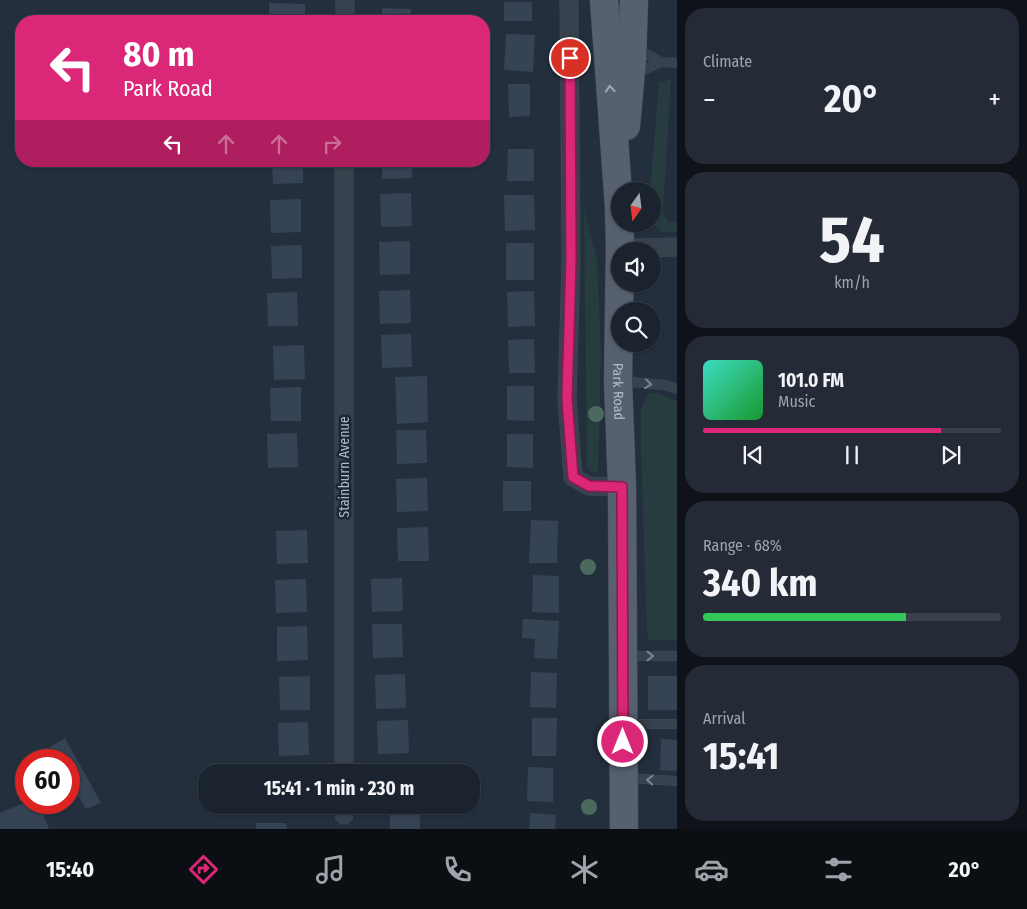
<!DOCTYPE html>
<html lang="en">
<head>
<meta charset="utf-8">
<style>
  :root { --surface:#1b232e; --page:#242b36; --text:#f1f3f6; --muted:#a0a4aa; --line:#39404a; --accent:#db2777 }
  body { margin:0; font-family:"Fira Sans Condensed",sans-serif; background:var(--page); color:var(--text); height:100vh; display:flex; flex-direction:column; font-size:19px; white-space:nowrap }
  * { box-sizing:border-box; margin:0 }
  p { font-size:16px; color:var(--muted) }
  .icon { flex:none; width:28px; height:28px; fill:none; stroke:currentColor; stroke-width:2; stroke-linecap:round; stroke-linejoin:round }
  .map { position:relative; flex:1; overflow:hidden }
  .side { display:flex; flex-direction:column; gap:8px; padding:8px; background:#0f1319; width:350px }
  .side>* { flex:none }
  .banner { position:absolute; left:15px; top:15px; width:475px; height:152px; border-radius:20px; box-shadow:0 1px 4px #0004,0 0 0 1px var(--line); background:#db2777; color:#fff; overflow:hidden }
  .needle { width:32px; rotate:194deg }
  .fabs { position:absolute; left:611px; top:182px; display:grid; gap:10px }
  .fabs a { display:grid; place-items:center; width:50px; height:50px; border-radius:50%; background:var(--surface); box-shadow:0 1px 4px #0004,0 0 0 1px var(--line); font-size:25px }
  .speed { position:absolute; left:15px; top:749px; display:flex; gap:10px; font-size:25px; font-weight:700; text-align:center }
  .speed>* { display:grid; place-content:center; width:65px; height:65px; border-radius:50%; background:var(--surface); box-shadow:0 1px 4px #0004,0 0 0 1px var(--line); line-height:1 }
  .speed .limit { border:8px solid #d22; background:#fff; color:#111 }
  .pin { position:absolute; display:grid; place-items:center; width:42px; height:42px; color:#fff; margin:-21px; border:2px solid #fff; border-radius:50%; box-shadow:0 1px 5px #0007 }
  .me { position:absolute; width:55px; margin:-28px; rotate:0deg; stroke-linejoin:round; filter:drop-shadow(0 0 4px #0008) }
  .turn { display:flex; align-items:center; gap:18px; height:105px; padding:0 25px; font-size:22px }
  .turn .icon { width:65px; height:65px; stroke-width:2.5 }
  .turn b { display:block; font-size:35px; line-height:42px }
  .lanes { display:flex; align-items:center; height:48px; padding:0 25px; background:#0003; justify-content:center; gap:25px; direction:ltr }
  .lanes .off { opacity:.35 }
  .big { font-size:38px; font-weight:700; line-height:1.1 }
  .side .widget { flex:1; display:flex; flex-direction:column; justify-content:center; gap:8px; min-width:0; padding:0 18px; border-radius:20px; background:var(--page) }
  .side .dial { align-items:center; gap:0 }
  .dial b { font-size:65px; line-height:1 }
  .song { display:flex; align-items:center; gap:15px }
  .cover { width:60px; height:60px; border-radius:8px; background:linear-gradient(135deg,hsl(170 70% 55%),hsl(130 70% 35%)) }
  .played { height:5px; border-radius:2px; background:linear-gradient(90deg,var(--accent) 80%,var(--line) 80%) }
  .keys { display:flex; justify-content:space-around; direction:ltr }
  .heat { display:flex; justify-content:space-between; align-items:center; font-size:28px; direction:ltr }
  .charge { height:8px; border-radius:4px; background:linear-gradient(90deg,#34c759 68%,var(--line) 0) }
  .trip { position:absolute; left:198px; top:764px; width:282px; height:50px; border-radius:20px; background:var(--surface); box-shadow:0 1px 4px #0004,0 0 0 1px var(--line); font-weight:700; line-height:50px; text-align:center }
  .tab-bar { display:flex; height:80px; justify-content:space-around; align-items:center; background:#0b0e12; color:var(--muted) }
  .tab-bar .icon { width:35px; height:35px }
  .tab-bar .active { color:var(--accent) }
  .tab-bar b { font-size:22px; color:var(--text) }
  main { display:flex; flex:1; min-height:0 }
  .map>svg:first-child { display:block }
  .green { fill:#263c3f }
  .building { fill:#364354 }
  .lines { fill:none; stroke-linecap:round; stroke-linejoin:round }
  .lane-casing { stroke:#414a57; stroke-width:10 }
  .street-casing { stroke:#414a57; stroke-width:19 }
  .primary-casing { stroke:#414a57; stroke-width:29 }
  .lane { stroke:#38414e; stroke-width:9 }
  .street { stroke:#38414e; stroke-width:18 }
  .primary { stroke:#56606e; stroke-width:28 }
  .tree { fill:#4b6a5d }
  .oneway { stroke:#a1aab7 }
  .oneway2 { stroke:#7c8592 }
  .route-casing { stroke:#8e194d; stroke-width:12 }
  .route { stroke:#db2777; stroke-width:9 }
  .labels { text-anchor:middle; stroke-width:5; stroke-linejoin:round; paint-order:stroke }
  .street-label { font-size:14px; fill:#b4bcc9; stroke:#1d2633 }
</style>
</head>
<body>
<main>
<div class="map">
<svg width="677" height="829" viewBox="0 0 677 829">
  <rect width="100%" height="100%" fill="#242f3e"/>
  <g class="green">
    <path d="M671 79 663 213 668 221 677 223V232H663L655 225 653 218 652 191H650L659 83Z"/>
    <path d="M584 207 597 260 601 352 598 472 593 473 587 468Z"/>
    <path d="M650 393H657L677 401V640H651L648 638 647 633 641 450V411L644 402Z"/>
  </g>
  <g class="building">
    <rect x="504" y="2" width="28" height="19"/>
    <path d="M269 3 305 4V21H269Z"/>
    <path d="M382 8 411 9 410 21H382Z"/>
    <path d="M506 34 535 35 533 72 504 70Z"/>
    <path d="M508 84H530V116L509 117Z"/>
    <path d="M508 149H534V181H507Z"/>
    <path d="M272 161H303V183L273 184Z"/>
    <path d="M382 161H412V178L382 179Z"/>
    <path d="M411 193 412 226 381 227 380 194Z"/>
    <path d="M504 195H534L535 230 505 231Z"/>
    <path d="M301 199V232L271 233 270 200Z"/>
    <path d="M410 241V274L380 275 379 242Z"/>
    <rect x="506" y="243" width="28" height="37"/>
    <path d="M302 245V278L272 279 271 246Z"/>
    <path d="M410 290 411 323 380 324 379 291Z"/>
    <path d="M534 291 535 326 508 327 507 292Z"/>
    <path d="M297 292 298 326H268L267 293Z"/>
    <path d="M411 334 412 367 382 368 381 335Z"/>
    <path d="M534 339 535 373H509L508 340Z"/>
    <path d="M304 345 305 379 274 380 273 346Z"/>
    <path d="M427 376 428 422 397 424 395 377Z"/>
    <path d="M507 386H534V421L507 420Z"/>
    <path d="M301 387V421H271L270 388Z"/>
    <path d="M396 430H426L427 463 397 464Z"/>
    <path d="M297 433 298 467 268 468 267 434Z"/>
    <path d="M507 434H533V468L507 467Z"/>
    <path d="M427 478 428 511 397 512 396 479Z"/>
    <rect x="503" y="481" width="28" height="30"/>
    <path d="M531 520 558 521 557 563H529Z"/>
    <path d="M428 527 429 561H398L397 528Z"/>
    <path d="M307 530 308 563 277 564 276 531Z"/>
    <path d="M533 575 559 576V613L532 612Z"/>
    <path d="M402 578 403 611 372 612 371 579Z"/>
    <path d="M306 579 307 612 276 613 275 580Z"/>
    <path d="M523 619 559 621 557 659 534 658 535 639 522 638Z"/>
    <path d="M372 624H402L403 657 373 658Z"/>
    <path d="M307 626 308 660 277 661V627Z"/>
    <path d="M531 672 557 673 556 708 530 707Z"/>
    <path d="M405 674 406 708 376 709 375 675Z"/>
    <path d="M310 676V710H280L279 677Z"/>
    <rect x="648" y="676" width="29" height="34"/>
    <path d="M532 718H557L556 756H532Z"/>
    <path d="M408 720 409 753 378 754 377 721Z"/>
    <path d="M308 722 309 755 279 756 278 723Z"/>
    <path d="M65 738 101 803 86 809 69 779V760H49L43 751Z"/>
    <path d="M661 739 677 740V771L660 770Z"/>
    <path d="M528 767 553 768V802L527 801Z"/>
    <rect x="391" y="770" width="30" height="2"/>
    <path d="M26 802H38L49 828 47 829H0V813Z"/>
    <rect x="255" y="805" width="31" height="3"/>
    <rect x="390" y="810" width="30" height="19"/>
    <path d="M530 813 556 815 555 829H529Z"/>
    <path d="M256 823H286L287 829H256Z"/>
  </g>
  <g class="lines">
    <defs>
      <g id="lane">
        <path d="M636 48 661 62 677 63"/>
        <path d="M634 75 661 62"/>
        <path d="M620 381 665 385 677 389"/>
        <path d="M625 656H677"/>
        <path d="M627 724H677"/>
        <path d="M627 778 677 781"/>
      </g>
      <g id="street">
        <path d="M569 0 571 260 567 399 573 477 589 486 622 487"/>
        <path d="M345 21V0"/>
        <path d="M620 247 638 248 677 247"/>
        <path d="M344 772V161"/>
        <path d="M344 815V805"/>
      </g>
      <g id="primary">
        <path id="s1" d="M604 0 619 207 620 247 618 381 622 487 624 829"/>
        <path d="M626 126 632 60 634 0"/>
      </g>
    </defs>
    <use href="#lane" class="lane-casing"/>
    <use href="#street" class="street-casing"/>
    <use href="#primary" class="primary-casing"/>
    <use href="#lane" class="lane"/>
    <use href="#street" class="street"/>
    <use href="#primary" class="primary"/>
  </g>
  <g class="tree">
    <circle cx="596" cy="414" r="8"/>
    <circle cx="588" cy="567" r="8"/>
    <circle cx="589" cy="807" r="8"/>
  </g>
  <defs><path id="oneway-chevron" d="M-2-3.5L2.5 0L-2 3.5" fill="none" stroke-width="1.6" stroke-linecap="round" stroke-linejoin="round" transform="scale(1.25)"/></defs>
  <use class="oneway" href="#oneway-chevron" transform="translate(610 89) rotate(-94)"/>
  <g class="oneway2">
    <use href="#oneway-chevron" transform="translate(648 384) rotate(6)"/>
    <use href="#oneway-chevron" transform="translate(650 656)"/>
    <use href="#oneway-chevron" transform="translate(650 780) rotate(-177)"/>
  </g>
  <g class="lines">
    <defs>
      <path id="route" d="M570 58 571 260 567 399 573 477 589 486 622 487 623 742"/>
    </defs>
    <use href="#route" class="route-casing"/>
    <use href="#route" class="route"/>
  </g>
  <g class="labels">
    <g class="street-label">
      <text dy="5" stroke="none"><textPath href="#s1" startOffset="392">Park Road</textPath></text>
      <text transform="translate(344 467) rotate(-90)" y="5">Stainburn Avenue</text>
    </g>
  </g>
</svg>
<div class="fabs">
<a><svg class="needle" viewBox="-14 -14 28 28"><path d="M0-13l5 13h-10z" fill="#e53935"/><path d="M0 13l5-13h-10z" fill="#a0a4aa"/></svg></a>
<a><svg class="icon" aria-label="sound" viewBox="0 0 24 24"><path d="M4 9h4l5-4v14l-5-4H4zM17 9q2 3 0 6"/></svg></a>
<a><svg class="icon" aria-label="search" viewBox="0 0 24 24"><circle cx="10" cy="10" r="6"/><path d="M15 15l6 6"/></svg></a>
</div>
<div class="speed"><div class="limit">60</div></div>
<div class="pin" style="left:570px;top:58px;background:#d93025"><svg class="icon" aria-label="arrive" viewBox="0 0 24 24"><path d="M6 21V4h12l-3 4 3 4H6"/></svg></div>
<svg class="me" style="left:623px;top:742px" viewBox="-20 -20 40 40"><circle r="17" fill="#db2777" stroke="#fff" stroke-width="3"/><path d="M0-11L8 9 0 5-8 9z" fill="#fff"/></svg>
<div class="trip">15:41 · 1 min · 230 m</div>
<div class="banner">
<div class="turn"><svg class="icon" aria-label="left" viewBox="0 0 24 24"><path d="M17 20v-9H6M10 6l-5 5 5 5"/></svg><div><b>80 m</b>Park Road</div></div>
<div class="lanes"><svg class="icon" aria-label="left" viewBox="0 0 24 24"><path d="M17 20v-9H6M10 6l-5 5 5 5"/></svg><svg class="icon off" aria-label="ahead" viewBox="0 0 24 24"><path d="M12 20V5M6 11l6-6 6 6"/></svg><svg class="icon off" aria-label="ahead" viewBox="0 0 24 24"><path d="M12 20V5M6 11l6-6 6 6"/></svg><svg class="icon off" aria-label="right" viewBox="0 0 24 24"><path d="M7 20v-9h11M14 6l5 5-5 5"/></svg></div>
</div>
</div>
<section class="side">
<div class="widget"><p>Climate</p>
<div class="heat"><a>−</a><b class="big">20°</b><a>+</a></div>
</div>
<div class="widget dial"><b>54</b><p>km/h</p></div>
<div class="widget">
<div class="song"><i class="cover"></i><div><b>101.0 FM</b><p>Music</p></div></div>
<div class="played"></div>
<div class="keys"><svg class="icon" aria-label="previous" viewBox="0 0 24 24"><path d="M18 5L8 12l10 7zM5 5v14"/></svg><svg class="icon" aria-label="pause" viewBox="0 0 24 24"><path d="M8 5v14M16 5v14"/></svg><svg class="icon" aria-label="next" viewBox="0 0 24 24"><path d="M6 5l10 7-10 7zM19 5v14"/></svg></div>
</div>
<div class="widget"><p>Range · 68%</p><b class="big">340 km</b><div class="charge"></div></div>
<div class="widget"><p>Arrival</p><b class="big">15:41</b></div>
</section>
</main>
<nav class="tab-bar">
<b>15:40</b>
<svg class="icon active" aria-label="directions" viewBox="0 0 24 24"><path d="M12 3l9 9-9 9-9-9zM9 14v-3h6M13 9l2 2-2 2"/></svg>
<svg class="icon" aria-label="music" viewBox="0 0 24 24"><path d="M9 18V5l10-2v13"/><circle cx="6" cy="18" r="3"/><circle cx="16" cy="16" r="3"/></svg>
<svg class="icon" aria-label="phone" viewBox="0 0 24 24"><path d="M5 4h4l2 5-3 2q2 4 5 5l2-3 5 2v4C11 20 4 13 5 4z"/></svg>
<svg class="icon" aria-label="climate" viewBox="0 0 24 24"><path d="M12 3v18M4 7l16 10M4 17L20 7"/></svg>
<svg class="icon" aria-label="car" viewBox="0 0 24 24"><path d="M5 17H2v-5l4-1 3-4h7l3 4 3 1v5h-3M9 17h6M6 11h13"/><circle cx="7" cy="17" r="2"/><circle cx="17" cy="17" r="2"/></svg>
<svg class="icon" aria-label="filters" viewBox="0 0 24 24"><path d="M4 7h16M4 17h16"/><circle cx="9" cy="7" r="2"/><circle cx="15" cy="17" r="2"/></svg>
<b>20°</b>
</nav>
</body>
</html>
